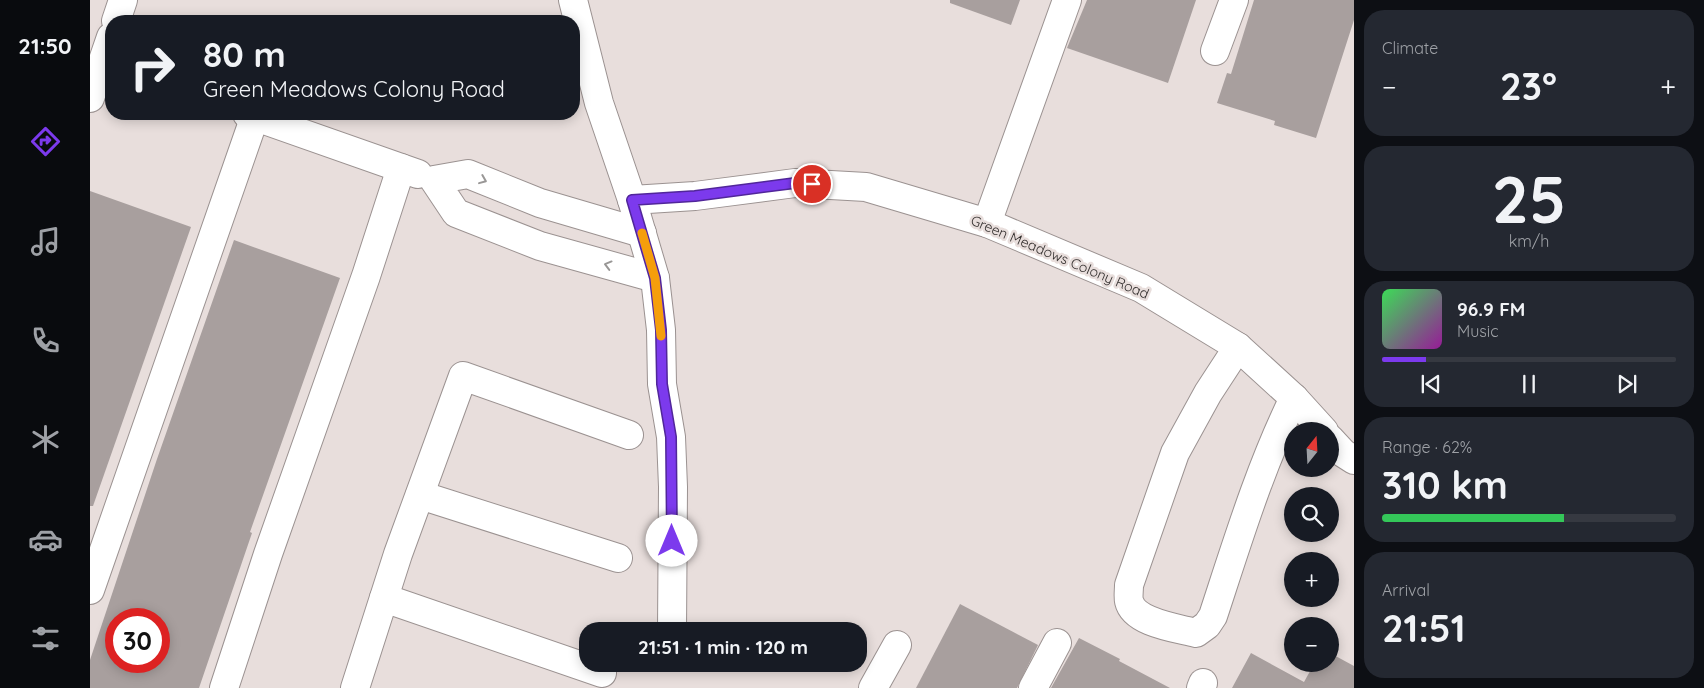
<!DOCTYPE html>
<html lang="en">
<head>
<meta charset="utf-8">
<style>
  :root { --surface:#171b24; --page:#242831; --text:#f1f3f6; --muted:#9ea1a6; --line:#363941; --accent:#7c3aed }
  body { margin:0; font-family:Quicksand,sans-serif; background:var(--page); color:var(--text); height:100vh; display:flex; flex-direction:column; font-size:19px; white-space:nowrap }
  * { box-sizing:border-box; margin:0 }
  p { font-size:16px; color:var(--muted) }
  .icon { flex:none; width:28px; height:28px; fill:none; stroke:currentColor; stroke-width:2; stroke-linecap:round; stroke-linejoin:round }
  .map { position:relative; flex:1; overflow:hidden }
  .drawer { display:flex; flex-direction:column; gap:10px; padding:10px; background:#0d0f14; width:350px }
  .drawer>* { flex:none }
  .top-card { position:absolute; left:15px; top:15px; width:475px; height:105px; border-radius:20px; box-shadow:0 2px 12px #0003; background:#171b24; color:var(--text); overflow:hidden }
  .needle { width:32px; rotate:18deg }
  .fabs { position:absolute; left:1194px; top:422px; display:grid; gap:10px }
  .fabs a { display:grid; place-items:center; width:55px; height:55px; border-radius:50%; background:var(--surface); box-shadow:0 2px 12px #0003; font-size:25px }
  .speed { position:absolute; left:15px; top:608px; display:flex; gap:10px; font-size:25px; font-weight:700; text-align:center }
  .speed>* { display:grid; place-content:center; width:65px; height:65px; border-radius:50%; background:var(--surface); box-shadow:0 2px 12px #0003; line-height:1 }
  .speed .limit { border:8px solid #d22; background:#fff; color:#111 }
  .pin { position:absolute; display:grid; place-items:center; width:42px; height:42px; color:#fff; margin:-21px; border:2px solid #fff; border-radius:50%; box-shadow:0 1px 5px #0007 }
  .me { position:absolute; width:55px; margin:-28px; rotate:0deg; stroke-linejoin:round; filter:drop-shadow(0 0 4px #0008) }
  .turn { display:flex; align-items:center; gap:18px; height:105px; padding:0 15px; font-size:22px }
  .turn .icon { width:65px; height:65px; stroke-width:2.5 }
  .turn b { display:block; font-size:35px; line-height:42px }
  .big { font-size:38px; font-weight:700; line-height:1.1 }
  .drawer .widget { flex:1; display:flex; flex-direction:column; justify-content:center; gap:8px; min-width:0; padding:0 18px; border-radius:20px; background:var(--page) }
  .drawer .dial { align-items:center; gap:0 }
  .dial b { font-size:65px; line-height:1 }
  .song { display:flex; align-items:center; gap:15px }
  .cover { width:60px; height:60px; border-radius:8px; background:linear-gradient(135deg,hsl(130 70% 55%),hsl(300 70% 35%)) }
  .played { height:5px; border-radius:2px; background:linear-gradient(90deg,var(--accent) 15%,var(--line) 15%) }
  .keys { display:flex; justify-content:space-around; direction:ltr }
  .heat { display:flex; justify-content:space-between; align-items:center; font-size:28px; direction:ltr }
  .charge { height:8px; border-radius:4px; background:linear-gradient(90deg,#34c759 62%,var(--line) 0) }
  .trip { position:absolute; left:489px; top:622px; width:288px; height:50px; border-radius:20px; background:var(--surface); box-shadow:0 2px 12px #0003; font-weight:700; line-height:50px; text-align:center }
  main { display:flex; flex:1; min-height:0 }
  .dock { display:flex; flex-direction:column; width:90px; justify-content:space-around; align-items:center; background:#090b0e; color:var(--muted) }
  .dock .icon { width:35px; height:35px }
  .dock .current { color:var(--accent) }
  .dock b { font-size:22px; color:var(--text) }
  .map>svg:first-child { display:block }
  .building { fill:#a89f9e; fill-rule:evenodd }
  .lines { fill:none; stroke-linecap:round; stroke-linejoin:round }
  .minor-casing { stroke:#9b9291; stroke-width:30 }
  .minor { stroke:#fff; stroke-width:28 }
  .oneway { stroke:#999796 }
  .route-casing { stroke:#51269a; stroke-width:12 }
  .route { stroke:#7c3aed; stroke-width:9 }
  .slow { stroke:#f59e0b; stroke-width:9 }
  .labels { text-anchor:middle; stroke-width:5; stroke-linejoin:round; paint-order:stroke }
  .street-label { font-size:14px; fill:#332f2e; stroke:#e8dedc }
</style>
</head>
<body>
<main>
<nav class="dock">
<b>21:50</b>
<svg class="icon current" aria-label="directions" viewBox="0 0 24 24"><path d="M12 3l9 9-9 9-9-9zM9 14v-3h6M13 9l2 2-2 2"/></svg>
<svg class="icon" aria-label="music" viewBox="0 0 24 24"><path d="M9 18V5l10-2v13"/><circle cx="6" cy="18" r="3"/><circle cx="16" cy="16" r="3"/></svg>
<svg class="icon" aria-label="phone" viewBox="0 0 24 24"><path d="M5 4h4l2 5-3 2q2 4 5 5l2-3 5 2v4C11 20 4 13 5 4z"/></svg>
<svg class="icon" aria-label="climate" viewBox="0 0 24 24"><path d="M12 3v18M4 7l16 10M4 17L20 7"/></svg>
<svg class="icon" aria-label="car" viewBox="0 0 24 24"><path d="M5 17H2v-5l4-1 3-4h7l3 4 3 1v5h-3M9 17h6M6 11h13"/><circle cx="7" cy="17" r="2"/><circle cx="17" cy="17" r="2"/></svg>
<svg class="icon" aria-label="filters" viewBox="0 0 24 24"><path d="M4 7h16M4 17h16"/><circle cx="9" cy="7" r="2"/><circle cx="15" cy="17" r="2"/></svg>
</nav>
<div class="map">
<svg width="1264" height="688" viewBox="0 0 1264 688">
  <rect width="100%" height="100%" fill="#e8dedc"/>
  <g class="building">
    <path d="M860 0H930L921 25 860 3Z"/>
    <path d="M997 0H1106L1078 83 977 48Z"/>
    <path d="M1164 0H1264V20L1226 138 1184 125 1185 121 1127 103 1137 73 1141 74Z"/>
    <path d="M0 191 101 227 3 506H0Z"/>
    <path d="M144 240 250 278 160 532 162 533 109 688H0V660L67 459ZM26 619H69V661H26Z"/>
    <path d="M870 604 948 645 927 688H826Z"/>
    <path d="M989 638 1030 659 1029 661 1080 688H961Z"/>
    <path d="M1161 653 1214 682 1224 664H1240V653L1264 666V688H1142Z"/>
  </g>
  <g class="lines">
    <defs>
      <g id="minor">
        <path d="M483 0 509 103 542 200 565 278 571 330 572 384 581 437 583 487 582 631"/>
        <path d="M26 21 33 0"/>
        <path d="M1125 51 1144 0"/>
        <path d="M0 98 21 37"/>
        <path d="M157 114 328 174"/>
        <path d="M542 200 605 196 705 183 776 187 897 223 1051 288 1148 347 1204 398 1234 431"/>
        <path d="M897 223 977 0"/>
        <path d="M552 233 450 203 378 174 344 180 366 213 450 246 565 278"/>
        <path d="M1148 347 1118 393 1085 453 1039 585C1039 590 1038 597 1039 601 1044 623 1087 628 1106 633L1117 625 1123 616C1147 543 1170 467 1204 398"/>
        <path d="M1240 439 1253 453 1264 460"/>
        <path d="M330 495 528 558"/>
        <path d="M0 590 165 116"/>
        <path d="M294 598 512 673"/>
        <path d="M134 688 178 554 276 276 311 168"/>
        <path d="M265 688 308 554 373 376 539 435"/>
        <path d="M783 688 807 645"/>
        <path d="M943 688 967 643"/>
        <path d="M1111 688 1113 683"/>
      </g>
    </defs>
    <use href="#minor" class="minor-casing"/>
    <use href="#minor" class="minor"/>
  </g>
  <defs><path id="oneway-chevron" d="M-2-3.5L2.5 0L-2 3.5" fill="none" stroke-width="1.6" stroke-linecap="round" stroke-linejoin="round" transform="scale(1.25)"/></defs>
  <g class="oneway">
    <use href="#oneway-chevron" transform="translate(393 180) rotate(22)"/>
    <use href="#oneway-chevron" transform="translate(518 265) rotate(-165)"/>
  </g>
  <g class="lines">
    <defs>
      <path id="route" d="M582 541 581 437 572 384 571 330 565 278 542 200 605 196 705 183 722 184"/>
    </defs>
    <use href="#route" class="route-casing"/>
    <use href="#route" class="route"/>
    <path class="slow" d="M552 233 565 278 571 336"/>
  </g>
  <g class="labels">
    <g class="street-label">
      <text transform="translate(970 257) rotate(23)" y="5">Green Meadows Colony Road</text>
    </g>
  </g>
</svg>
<div class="fabs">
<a><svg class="needle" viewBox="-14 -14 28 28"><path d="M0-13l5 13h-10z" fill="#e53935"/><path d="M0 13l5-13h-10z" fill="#9ea1a6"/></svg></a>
<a><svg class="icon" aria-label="search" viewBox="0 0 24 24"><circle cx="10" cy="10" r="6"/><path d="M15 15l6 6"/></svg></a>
<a>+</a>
<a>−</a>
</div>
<div class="speed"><div class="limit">30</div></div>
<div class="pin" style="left:722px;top:184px;background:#d93025"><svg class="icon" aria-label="arrive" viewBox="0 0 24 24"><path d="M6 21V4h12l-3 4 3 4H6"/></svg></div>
<svg class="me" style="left:582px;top:541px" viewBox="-20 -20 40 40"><circle r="19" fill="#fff"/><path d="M0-13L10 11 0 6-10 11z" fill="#7c3aed"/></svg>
<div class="trip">21:51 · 1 min · 120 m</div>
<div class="top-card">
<div class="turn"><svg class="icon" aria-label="right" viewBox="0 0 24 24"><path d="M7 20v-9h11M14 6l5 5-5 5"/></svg><div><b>80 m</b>Green Meadows Colony Road</div></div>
</div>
</div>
<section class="drawer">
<div class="widget"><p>Climate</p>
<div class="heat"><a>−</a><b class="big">23°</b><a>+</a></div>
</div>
<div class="widget dial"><b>25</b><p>km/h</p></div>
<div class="widget">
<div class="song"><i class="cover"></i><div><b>96.9 FM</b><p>Music</p></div></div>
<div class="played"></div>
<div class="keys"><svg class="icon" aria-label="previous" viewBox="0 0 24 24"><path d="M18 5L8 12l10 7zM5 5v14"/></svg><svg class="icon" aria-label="pause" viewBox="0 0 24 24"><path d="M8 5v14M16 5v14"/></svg><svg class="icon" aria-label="next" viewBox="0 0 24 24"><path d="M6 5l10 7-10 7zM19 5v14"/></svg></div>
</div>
<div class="widget"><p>Range · 62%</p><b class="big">310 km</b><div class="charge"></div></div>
<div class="widget"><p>Arrival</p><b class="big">21:51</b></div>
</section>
</main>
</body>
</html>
